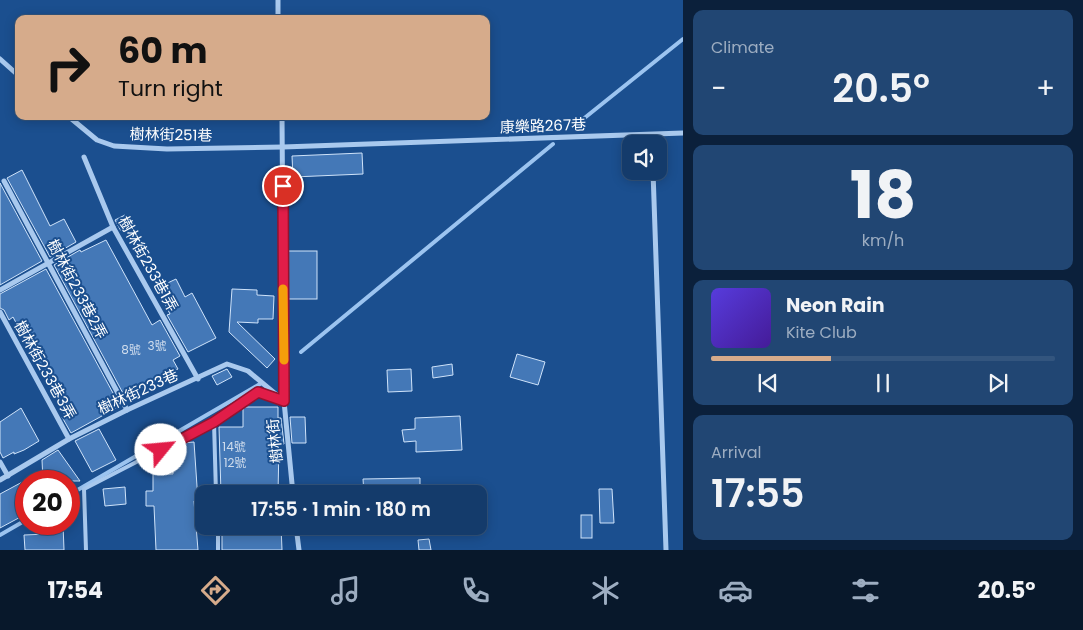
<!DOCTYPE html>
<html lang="en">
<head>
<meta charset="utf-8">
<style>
  :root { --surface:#143b6b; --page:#214673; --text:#f1f3f6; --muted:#9dadc1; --line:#33557e; --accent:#d6ab8b }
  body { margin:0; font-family:Poppins,"Noto Sans TC",sans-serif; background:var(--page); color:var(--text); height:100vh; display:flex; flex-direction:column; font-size:19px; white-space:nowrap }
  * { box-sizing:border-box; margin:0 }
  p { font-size:16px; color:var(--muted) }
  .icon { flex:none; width:28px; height:28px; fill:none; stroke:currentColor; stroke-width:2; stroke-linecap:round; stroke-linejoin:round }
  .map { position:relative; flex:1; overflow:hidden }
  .drawer { display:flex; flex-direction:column; gap:10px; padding:10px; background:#0b203b; width:400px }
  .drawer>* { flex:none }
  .guide { position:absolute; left:15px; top:15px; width:475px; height:105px; border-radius:10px; box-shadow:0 2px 12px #0003,0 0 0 1px var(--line); background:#d6ab8b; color:#111; overflow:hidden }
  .controls { position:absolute; left:622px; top:135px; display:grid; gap:10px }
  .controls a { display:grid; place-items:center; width:45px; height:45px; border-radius:10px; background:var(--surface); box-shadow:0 2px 12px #0003,0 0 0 1px var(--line); font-size:25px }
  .speed { position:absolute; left:15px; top:470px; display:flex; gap:10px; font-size:25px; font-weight:700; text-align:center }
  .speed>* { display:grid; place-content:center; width:65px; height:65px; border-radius:50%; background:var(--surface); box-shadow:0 2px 12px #0003,0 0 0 1px var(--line); line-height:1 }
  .speed .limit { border:8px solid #d22; background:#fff; color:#111 }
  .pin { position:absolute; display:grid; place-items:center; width:42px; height:42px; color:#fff; margin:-21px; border:2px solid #fff; border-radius:50%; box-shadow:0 1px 5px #0007 }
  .me { position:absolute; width:55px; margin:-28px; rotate:62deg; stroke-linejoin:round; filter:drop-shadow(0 0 4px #0008) }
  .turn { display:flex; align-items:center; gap:18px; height:105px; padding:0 20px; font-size:22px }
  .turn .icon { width:65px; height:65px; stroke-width:2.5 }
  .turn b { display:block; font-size:35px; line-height:42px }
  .big { font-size:38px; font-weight:600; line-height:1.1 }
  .drawer .tile { flex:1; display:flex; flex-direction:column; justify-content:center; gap:8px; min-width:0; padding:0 18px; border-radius:10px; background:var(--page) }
  .drawer .dial { align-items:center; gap:0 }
  .dial b { font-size:65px; line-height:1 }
  .song { display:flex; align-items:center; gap:15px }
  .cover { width:60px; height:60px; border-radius:8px; background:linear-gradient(135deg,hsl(250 70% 55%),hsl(260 70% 35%)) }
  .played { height:5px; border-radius:2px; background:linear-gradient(90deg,var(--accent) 35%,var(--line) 35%) }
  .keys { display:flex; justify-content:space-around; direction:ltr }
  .heat { display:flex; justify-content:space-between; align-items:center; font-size:28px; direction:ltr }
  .trip { position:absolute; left:195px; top:485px; width:292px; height:50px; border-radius:10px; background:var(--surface); box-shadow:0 2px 12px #0003,0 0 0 1px var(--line); font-weight:600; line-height:50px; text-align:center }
  .tab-bar { display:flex; height:80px; justify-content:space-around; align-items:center; background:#08182b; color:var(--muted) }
  .tab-bar .icon { width:35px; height:35px }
  .tab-bar .current { color:var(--accent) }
  .tab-bar b { font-size:22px; color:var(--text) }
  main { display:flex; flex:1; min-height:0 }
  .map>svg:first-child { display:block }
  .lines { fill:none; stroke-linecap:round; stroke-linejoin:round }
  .stream { stroke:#9cc4f0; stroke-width:4 }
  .building { fill:#4478b7; stroke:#cfe3fa }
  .lane { stroke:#a9c9ee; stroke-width:4 }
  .street { stroke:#a9c9ee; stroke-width:5 }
  .route-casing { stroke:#92132f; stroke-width:12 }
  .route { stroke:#e11d48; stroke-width:9 }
  .slow { stroke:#f59e0b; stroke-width:9 }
  .labels { text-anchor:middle; stroke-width:4; stroke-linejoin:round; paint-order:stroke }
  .number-label { font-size:12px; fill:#d0dded }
  .street-label { font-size:15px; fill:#fff; stroke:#1b4f8f }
</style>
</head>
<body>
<main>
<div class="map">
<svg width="683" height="550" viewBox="0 0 683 550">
  <rect width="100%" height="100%" fill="#1b4f8f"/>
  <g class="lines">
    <g class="stream">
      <path d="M577 124 683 39"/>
      <path d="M301 352 553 144"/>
      <path d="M69 495 260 384"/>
      <path d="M0 535 26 520"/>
    </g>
  </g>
  <g class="building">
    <path d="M362 153 363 174 293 177 292 156Z"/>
    <path d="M22 170 50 226 64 219 76 242 50 257 7 178Z"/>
    <path d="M0 183 42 261 0 285Z"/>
    <path d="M125 215 130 226 121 231 115 220Z"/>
    <path d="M106 240 152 325 160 320 180 356 173 360 178 369 125 397 54 265 80 250 81 252Z"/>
    <rect x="288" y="251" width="29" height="48"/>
    <path d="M46 269 120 406 71 433 62 417 65 415 13 317 9 320 4 310 0 308V294Z"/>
    <path d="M176 279 185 297 192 293 216 338 188 352 167 315 170 314 157 288Z"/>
    <path d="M232 289 257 290V295L274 296 273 319H258V323L237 322 275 359 267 368 229 332Z"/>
    <path d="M517 354 545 362 538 385 510 377Z"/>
    <path d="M452 364 453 375 433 378 432 367Z"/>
    <path d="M227 369 232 377 217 385 212 376Z"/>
    <path d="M411 369 412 391 388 392 387 370Z"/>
    <path d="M243 407H278V418H281L284 444H279L278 494H221L219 427H243Z"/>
    <path d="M21 408 39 441 24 450 14 454V452L3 458 0 452V422Z"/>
    <path d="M460 416 462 450 416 452V441L404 442 402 430 415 429V418Z"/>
    <path d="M290 417H305L306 443H292Z"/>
    <path d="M99 429 116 460 92 472 75 441Z"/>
    <path d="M194 442 198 501H194L198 550H156L154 506H146V491H153V474H173L172 457H177L176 446 182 443Z"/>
    <path d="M58 450 80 481H43L42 460Z"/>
    <path d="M420 478V491L364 494 363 479Z"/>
    <path d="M26 480V514L0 528V494Z"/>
    <path d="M125 487 126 504 105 506 103 489Z"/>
    <path d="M599 489H612L614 523H600Z"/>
    <rect x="581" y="515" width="11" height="23"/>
    <path d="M47 524H63L64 550H25L24 535 47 534Z"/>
    <path d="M222 526H281L282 550H222Z"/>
    <path d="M429 539 431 550H419L418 540Z"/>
  </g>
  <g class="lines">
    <g class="lane">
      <path d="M214 422 216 494"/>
      <path d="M218 526V550"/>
      <path d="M86 550 84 489 214 422 258 392 282 401"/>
    </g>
    <g class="street">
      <path d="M278 0V19"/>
      <path d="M0 59 19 76"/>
      <path d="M68 116 97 140 114 146 167 149 283 147 683 133"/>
      <path d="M282 116 284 401 293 494"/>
      <path d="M652 135 653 144"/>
      <path d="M84 157 113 227 198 379"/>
      <path d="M653 171 666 550"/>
      <path d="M4 181 127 410"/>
      <path d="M0 290 113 227"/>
      <path d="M0 312 69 439"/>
      <path d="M0 462 8 476"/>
      <path d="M0 480 69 439 127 410 227 364 248 371 284 401"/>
      <path d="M296 526 299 550"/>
    </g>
  </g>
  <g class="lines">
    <defs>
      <path id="route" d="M161 450 214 422 258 392 284 401 283 186"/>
    </defs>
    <use href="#route" class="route-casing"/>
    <use href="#route" class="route"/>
    <path class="slow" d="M283 289 284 360"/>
  </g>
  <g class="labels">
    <g class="number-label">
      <text x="157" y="350">3號</text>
      <text x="131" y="354">8號</text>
      <text x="234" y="451">14號</text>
      <text x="235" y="467">12號</text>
    </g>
    <g class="street-label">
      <text transform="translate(543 126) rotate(-2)" y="5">康樂路267巷</text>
      <text transform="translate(171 135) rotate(1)" y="5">樹林街251巷</text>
      <text transform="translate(148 264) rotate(61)" y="5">樹林街233巷1弄</text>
      <text transform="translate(77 289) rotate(62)" y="5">樹林街233巷2弄</text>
      <text transform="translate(45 370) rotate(61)" y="5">樹林街233巷3弄</text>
      <text transform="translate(138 392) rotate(-25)" y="5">樹林街233巷</text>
      <text transform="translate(275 441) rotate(-96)" y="5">樹林街</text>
    </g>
  </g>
</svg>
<div class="controls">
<a><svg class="icon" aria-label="sound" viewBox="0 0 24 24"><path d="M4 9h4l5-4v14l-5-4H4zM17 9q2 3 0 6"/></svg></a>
</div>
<div class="speed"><div class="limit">20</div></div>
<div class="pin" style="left:283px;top:186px;background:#d93025"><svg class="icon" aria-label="arrive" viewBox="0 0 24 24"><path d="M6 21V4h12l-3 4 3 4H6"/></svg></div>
<svg class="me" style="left:161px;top:450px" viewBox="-20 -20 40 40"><circle r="19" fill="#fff"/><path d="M0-13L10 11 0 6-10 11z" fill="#e11d48"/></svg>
<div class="trip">17:55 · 1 min · 180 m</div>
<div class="guide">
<div class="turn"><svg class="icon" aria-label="right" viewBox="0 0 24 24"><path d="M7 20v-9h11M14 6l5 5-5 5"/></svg><div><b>60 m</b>Turn right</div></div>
</div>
</div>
<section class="drawer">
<div class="tile"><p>Climate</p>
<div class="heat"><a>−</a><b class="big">20.5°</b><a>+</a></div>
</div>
<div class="tile dial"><b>18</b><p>km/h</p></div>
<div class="tile">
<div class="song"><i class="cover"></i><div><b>Neon Rain</b><p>Kite Club</p></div></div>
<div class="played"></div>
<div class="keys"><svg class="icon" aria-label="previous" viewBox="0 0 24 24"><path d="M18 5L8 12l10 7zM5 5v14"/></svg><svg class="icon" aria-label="pause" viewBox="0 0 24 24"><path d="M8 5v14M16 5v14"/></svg><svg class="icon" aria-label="next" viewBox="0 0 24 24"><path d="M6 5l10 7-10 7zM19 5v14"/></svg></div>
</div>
<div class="tile"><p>Arrival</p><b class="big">17:55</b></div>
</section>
</main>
<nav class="tab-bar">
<b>17:54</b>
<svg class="icon current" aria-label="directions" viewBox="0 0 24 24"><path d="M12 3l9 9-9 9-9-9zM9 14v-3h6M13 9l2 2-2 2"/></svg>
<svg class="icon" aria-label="music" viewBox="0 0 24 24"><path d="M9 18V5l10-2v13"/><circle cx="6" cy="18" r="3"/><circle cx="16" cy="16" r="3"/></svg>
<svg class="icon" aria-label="phone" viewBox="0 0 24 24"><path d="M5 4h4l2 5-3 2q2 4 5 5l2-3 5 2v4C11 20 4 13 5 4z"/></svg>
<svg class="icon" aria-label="climate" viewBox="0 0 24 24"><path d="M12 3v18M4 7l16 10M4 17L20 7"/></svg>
<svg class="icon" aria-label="car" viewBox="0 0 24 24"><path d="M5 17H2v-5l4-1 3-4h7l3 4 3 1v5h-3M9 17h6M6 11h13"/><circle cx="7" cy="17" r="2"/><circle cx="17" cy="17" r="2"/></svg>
<svg class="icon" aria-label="filters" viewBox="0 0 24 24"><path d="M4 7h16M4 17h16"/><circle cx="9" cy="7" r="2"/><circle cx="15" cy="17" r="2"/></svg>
<b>20.5°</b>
</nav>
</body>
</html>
